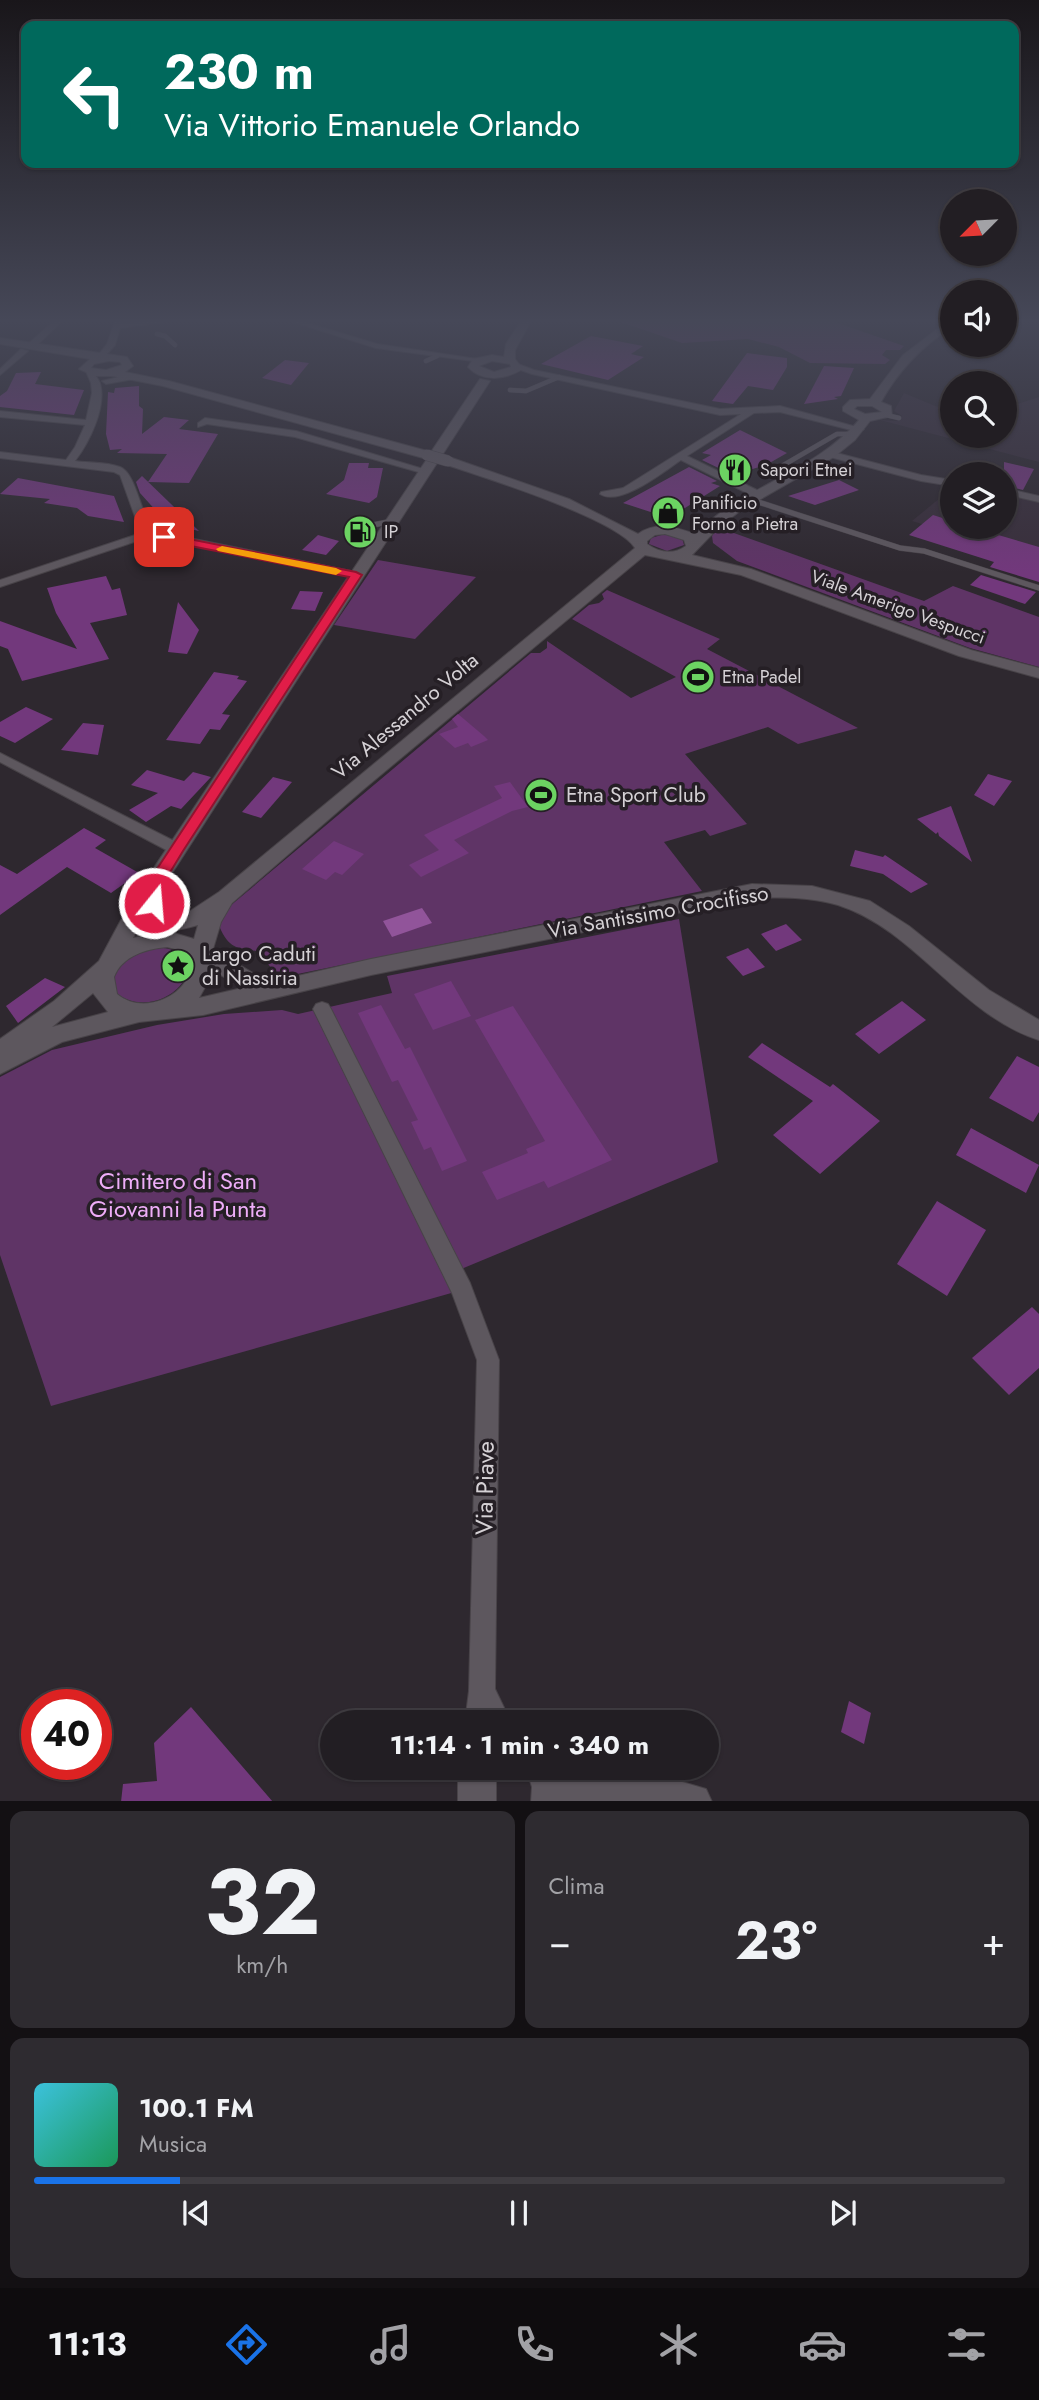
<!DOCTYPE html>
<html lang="it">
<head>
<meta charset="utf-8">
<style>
  :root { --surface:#221e23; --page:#2e2b30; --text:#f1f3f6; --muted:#a2a2a6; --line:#3f3c41; --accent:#1a73e8 }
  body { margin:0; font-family:Jost,sans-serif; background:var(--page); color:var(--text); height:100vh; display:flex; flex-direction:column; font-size:26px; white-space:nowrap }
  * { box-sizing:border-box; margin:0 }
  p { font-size:23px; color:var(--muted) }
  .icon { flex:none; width:38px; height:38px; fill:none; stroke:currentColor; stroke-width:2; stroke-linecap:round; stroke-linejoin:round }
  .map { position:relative; height:1801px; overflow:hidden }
  .side { display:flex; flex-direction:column; gap:10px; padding:10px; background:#131013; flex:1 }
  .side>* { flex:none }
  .guide { position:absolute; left:21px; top:21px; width:998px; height:147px; border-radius:14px; box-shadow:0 2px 5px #0004,0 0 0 2px var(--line); background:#00695c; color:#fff; overflow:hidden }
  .needle { width:46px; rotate:246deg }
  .buttons { position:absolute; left:940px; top:189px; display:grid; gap:14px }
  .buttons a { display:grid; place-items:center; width:77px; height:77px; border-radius:50%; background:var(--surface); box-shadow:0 2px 5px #0004,0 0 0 2px var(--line); font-size:35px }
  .speed { position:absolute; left:21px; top:1689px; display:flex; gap:14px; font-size:35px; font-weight:700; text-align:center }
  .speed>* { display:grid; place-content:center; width:91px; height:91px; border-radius:50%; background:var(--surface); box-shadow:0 2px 5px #0004,0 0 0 2px var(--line); line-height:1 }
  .speed .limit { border:10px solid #d22; background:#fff; color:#111 }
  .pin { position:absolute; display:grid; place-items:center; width:60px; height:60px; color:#fff; margin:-30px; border-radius:14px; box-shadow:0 4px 10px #0006 }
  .me { position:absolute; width:77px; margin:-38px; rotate:17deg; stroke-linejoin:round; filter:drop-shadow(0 0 5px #0008) }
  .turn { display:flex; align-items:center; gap:24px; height:147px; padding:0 28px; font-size:32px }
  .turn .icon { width:91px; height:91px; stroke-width:2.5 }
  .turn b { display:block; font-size:49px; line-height:60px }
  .big { font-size:52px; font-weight:700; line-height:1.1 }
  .side .widget { flex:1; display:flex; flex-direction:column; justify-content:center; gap:10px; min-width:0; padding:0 24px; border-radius:14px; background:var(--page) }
  .side .dial { align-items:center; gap:0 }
  .dial b { font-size:91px; line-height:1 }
  .song { display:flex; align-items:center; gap:21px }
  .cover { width:84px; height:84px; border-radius:10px; background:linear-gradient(135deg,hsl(190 70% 55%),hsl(150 70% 35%)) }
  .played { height:7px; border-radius:4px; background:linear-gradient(90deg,var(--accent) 15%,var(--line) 15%) }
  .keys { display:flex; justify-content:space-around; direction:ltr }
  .heat { display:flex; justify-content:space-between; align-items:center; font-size:38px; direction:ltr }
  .side .tiles { flex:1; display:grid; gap:10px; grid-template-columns:1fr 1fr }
  .widget:last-child { grid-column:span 2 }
  .trip { position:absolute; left:320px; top:1710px; width:399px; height:70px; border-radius:35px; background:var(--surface); box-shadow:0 2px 5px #0004,0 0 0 2px var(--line); font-weight:700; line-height:70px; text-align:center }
  .menu { display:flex; height:112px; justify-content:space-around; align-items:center; background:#0e0c0e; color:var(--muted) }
  .menu .icon { width:49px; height:49px }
  .menu .active { color:var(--accent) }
  .menu b { font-size:32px; color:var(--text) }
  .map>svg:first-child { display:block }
  .built { fill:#382e3a }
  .green { fill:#5f3466 }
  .water { fill:#91549a }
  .building { fill:#72387c }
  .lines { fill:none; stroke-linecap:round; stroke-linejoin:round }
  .lane-far1-casing { stroke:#484348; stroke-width:5 }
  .lane-casing { stroke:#484348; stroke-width:6 }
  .street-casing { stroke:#484348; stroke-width:2 }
  .secondary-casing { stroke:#484348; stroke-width:2 }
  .lane-far1 { stroke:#5d575e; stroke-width:4.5 }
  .lane { stroke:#5d575e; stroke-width:5 }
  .street { fill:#5d575e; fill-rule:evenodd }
  .secondary { fill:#5d575e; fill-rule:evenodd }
  .secondary-bridge-casing { stroke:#484348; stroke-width:12; stroke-linecap:butt }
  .secondary-bridge { stroke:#5d575e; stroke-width:11 }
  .route { fill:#e11d48; stroke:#92132f; stroke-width:2 }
  .slow { fill:#f59e0b }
  .labels { text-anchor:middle; stroke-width:7; stroke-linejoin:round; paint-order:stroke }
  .far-poi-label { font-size:18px; fill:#d5d1d5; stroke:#251f25; text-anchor:start }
  .far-street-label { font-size:18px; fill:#d5d1d5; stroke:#251f25 }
  .street-label { font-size:21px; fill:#d5d1d5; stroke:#251f25 }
  .poi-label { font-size:21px; fill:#d5d1d5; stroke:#251f25; text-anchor:start }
  .near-park-label { font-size:24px; fill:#eeadf8; stroke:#251f25 }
  .near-street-label { font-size:24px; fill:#d5d1d5; stroke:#251f25 }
</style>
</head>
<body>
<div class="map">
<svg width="1039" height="1802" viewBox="0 0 1039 1802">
  <rect width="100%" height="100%" fill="#2e282f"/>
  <g class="built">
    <path d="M904 393 952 413V436H1004L1005 408 1039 397V462L880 420 896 421 902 416 894 411Z"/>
    <path d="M952 488V527H1004L1005 494 1039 502V560L912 521Z"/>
  </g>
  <g class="green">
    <path d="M618 321H832L904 346 900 350H886L882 355 890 360 885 364 810 363 779 347 748 339 682 343Z"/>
    <path d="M717 527 924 601 953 586 1039 617V667L970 648 737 561 713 543 712 536Z"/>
    <path d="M665 534 682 538 684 545 667 551 649 544 651 538Z"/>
    <path d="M378 560 476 577 415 639 334 625Z"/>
    <path d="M607 590 720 639 707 649 858 728 798 744 768 727 685 754 747 824 710 836 705 830 664 842 702 891 278 978 259 951C235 950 227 946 218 923L230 906 531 653H540L547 648V641L631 698 676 677 572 619 589 605 599 603 604 599 602 594Z"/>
    <path d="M679 919 718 1162 454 1272 462 1290 51 1406 0 1255V1077L52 1050 157 1025 224 1014 282 1010 298 1014 392 993 387 976Z"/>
    <path d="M153 947C229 949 164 1031 114 992L113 969 123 958Z"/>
  </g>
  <path class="water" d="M422 908 432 923 392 937 383 921Z"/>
  <g class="building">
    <path d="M591 336 643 346 631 354 644 357 608 380 541 364Z"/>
    <path d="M747 353 787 358V367L773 390 748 386 733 404 712 401Z"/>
    <path d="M285 360 309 363 291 385 262 378Z"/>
    <path d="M824 366 854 368 841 396 834 397 838 399 804 404Z"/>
    <path d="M41 372 35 384 84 390 74 415 0 407V396L7 391 16 373Z"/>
    <path d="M139 386V406L143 409 142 434 164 417 189 420 179 429 218 434 189 483 148 482 167 454 117 453 122 449 110 450 106 434 108 392 114 393 115 388Z"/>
    <path d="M740 430 787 453 766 465 733 475 702 460 711 455 702 453Z"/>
    <path d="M1004 462 1034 469 1023 490 1004 485Z"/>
    <path d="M349 463H369L368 468H383L377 497 369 503 326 494 344 480Z"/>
    <path d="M689 467 717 481 711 483 720 486 669 518 623 503Z"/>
    <path d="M142 476 199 531 168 524 140 493 136 482Z"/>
    <path d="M18 478 114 496 124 522 88 516 77 508 44 503 50 499 0 494Z"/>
    <path d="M839 480 859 490 815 505 788 496Z"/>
    <path d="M933 515 952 521V527H971L1039 547V582L990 567 994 562 909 535Z"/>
    <path d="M318 535 339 541 326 555 302 550Z"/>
    <path d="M981 575 1036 592 1025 604 970 585Z"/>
    <path d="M106 576 112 590 120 588 127 615 90 623 109 659 22 681 8 649 0 646V621L77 649 56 613 47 588Z"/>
    <path d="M300 591 323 592 315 611 291 609Z"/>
    <path d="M178 602 199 630 187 654 168 652Z"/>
    <path d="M214 672 239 676 237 679 247 681 222 714 230 715 220 730 210 729 200 744 166 740Z"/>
    <path d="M26 707 53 719 15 743 0 736V722Z"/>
    <path d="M458 714 484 736 488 740 471 747 468 743 455 748 439 734 458 727 452 719Z"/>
    <path d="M83 723 104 725 98 755 61 750Z"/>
    <path d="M147 770 184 781 193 772 211 777 181 809 171 806 146 822 129 810 158 793 131 785Z"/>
    <path d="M988 774 1012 781 994 806 974 795Z"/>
    <path d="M273 777 292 782 261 818 242 812Z"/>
    <path d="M510 782 528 807 512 811 454 840 469 853 421 877 409 865 439 850 424 835 502 798 494 786Z"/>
    <path d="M951 806 961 833 972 862 939 836 938 832 936 834 917 819Z"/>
    <path d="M84 828 106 840 95 848 139 873 111 893 67 867 0 915V865L17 874Z"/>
    <path d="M334 841 364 854 342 875 335 872 326 880 302 869Z"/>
    <path d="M855 850 883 857 885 855 928 884 911 893 883 874 850 866Z"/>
    <path d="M786 924 802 940 776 951 761 934Z"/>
    <path d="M748 948 765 967 743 976 726 957Z"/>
    <path d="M45 978 65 987 18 1023 6 1006Z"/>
    <path d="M451 981 471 1016 433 1030 414 994Z"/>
    <path d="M902 1001 926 1020 879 1054 855 1034Z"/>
    <path d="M381 1005 405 1049 410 1047 467 1161 442 1171 431 1147 424 1150 411 1122 418 1120 398 1080 392 1082 358 1013Z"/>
    <path d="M513 1006 612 1160 548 1188 544 1181 497 1200 482 1172 528 1153 526 1149 545 1141 475 1020Z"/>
    <path d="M762 1043 830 1087 833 1084 880 1121 820 1174 773 1135 813 1101 748 1057Z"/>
    <path d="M1017 1056 1039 1067V1112L1033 1122 989 1098Z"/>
    <path d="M971 1128 1039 1165 1026 1193 956 1155Z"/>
    <path d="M937 1201 986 1230 947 1296 897 1264Z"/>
    <path d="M1032 1307 1039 1314V1368L1009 1395 972 1358Z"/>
    <path d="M849 1701 871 1713 864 1744 841 1732Z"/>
    <path d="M191 1707 273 1802H121L123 1784 157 1781 154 1743Z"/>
  </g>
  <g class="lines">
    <defs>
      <g id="lane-far1">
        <path d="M157 334 165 336 175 345"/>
        <path d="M426 361 437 356"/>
        <path d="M510 390 526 391 559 377"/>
        <path d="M886 415 899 418"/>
        <path d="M790 476 775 470 837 434H854"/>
      </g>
      <g id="lane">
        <path d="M749 499 900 548 924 551 1039 588"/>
        <path d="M377 545 354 534 358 528 393 521"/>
      </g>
      <g id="street">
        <path d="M54 321H62L34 348H28V344Z"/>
        <path d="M115 321H123L122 323 171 321 120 328 115 345 107 354 109 358 102 360 99 354 107 344Z"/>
        <path d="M290 321H301L377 344 484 360 480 362 376 348Z"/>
        <path d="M21 349 28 351 0 375V369Z"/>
        <path d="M518 364 534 370 720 409 780 406 864 429 859 432 780 412 754 413 687 456 761 492V496H753L681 460C663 472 620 507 600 494L601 492 623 488 741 414 720 415 532 374 515 368V364Z"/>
        <path d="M85 369H91C94 374 98 378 100 383 107 407 89 443 75 461 88 463 107 462 120 467 137 474 140 516 155 531L356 572 360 573V577L152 536 0 587V580L144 532 138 525 120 475 114 472 0 458V452L66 460 75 447 85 425 0 417V411L86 420 92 393 91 383Z"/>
        <path d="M131 374 134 375V379L106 384 102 381Z"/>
        <path d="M205 418 296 431 430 471 422 473 295 437 207 424 198 427V423Z"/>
        <path d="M829 451 921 475 952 480V486L921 481 826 456 824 454Z"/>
        <path d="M1004 488 1039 496V502L1004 494Z"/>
        <path d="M0 753 182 845 185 849 177 854 172 853 0 762Z"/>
        <path d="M322 1002 328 1004 331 1009 470 1283 499 1360 495 1689 511 1722H465L469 1691 477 1360 452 1293 313 1009 316 1004Z"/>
      </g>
      <g id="secondary">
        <path d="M521 321H531L515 350V359L522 368 521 370C504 380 482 382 468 367L473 359 492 355 504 357 506 344ZM492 361 510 364 511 367 494 372 479 366Z"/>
        <path d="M948 321H952V327C921 347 899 370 881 402L891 406 892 416 870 421 855 440 834 457 740 511 719 527 692 555 751 569 971 650 1039 668V678L959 656 741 575 645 555 365 788 232 903 221 922 213 949 256 975 280 980 371 959 752 884 812 886 870 901 909 926 989 990 1039 1020V1040C960 1015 916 930 838 905 810 897 780 897 752 898L371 975 203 1015 139 1022 62 1042 0 1074V1039L54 1001 99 961 129 905 427 459 163 386 112 376H95L79 369 90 359 0 344V338L127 357 133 366 125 372 169 381 431 452 480 379 490 381 165 884 167 908 172 915 187 913 219 892 635 548C618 519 480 476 444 464V458H452L569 499 638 534C657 521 675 527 695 534 743 486 815 472 859 420L843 411V407L850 400 870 399 903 355ZM109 361 120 362 122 365 106 370 91 368 94 364ZM857 406H872L882 412 865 414 854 409ZM665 534 684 540 686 546C673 555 660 553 647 544V541L655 535ZM146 912C161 935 174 932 198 925L194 939 167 931 133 938ZM167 947 184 951 191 960C193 995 144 1017 117 994L114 977C122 956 146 949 167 947ZM214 971 242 988 199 998ZM93 993 108 1012 52 1027Z"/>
        <path d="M463 1768H500L496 1782V1802H458V1782Z"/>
        <path d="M526 1768H635L706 1789 712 1802H531L532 1787Z"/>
      </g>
    </defs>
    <use href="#lane-far1" class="lane-far1-casing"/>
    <use href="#lane" class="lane-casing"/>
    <use href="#street" class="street-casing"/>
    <use href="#secondary" class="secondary-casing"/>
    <use href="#lane-far1" class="lane-far1"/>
    <use href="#lane" class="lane"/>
    <use href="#street" class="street"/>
    <use href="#secondary" class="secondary"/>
    <defs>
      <path id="secondary-bridge" d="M427 455 448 461"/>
    </defs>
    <use href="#secondary-bridge" class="secondary-bridge-casing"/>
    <use href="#secondary-bridge" class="secondary-bridge"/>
  </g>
  <linearGradient id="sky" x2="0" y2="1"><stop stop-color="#19161a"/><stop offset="0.56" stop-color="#464858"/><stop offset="1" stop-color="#464858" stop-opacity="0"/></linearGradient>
  <rect width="1039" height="573" fill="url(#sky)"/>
  <path class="route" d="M164 534 356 572 362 575 183 851 163 884 162 903 154 908 146 903 147 884 349 577 160 540 158 537Z"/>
  <path class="slow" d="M222 546 336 568 342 571 336 575 218 551 216 549Z"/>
  <defs>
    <symbol id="restaurant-disc" viewBox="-11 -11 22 22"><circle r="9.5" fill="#6cd362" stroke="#251f25"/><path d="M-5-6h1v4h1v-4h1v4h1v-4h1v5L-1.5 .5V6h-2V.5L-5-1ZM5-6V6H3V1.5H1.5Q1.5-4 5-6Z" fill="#111"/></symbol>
    <symbol id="shop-disc" viewBox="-11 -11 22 22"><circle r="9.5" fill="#6cd362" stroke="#251f25"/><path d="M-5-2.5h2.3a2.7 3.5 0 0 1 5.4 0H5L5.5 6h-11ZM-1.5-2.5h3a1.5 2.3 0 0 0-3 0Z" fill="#111"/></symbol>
    <symbol id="fuel-disc" viewBox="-11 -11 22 22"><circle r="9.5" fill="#6cd362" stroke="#251f25"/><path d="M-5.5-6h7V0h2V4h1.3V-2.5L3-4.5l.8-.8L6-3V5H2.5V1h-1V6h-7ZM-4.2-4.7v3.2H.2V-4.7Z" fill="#111"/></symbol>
    <symbol id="stadium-disc" viewBox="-11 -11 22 22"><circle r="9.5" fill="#6cd362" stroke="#251f25"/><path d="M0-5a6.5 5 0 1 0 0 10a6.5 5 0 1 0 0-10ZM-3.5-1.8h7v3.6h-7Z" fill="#111"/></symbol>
    <symbol id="sight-disc" viewBox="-11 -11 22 22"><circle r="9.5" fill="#6cd362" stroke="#251f25"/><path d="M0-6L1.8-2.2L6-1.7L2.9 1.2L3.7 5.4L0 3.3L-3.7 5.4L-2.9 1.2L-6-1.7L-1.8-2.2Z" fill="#111"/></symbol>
  </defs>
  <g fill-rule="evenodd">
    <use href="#restaurant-disc" x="716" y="451" width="38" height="38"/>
    <use href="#shop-disc" x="649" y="494" width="38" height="38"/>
    <use href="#fuel-disc" x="341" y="513" width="38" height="38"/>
    <use href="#stadium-disc" x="679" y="658" width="38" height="38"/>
    <use href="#stadium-disc" x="522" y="776" width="38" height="38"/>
    <use href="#sight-disc" x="159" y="947" width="38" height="38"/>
  </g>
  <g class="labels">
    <g class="far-poi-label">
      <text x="760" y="476">Sapori Etnei</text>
      <text x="692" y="509">Panificio<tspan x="692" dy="21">Forno a Pietra</tspan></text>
      <text x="384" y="538">IP</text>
      <text x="722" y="683">Etna Padel</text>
    </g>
    <g class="far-street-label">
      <text transform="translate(898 607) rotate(20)" y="6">Viale Amerigo Vespucci</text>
    </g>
    <g class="street-label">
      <text transform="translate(405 716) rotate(-40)" y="7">Via Alessandro Volta</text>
      <text transform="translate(658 912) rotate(-10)" y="7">Via Santissimo Crocifisso</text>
    </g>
    <g class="poi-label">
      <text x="566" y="802">Etna Sport Club</text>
      <text x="202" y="961">Largo Caduti<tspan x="202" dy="24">di Nassiria</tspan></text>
    </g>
    <g class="near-park-label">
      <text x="178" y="1189">Cimitero di San<tspan x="178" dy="28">Giovanni la Punta</tspan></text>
    </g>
    <g class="near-street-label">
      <text transform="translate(485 1488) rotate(-89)" y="8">Via Piave</text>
    </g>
  </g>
</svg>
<div class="buttons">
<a><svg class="needle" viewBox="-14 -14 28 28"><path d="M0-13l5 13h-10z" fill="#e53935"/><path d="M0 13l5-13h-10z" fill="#a2a2a6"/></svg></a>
<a><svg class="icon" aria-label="sound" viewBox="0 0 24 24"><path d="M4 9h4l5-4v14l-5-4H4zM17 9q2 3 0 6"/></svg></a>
<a><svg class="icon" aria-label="search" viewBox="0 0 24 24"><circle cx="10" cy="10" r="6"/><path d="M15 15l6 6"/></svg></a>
<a><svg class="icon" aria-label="layers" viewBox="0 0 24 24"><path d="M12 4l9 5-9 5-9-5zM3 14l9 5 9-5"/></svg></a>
</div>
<div class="speed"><div class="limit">40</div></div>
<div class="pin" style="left:164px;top:537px;background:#d93025"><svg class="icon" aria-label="arrive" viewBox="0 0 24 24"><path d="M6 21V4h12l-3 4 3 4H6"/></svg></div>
<svg class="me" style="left:154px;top:903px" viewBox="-20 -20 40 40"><circle r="17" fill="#e11d48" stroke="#fff" stroke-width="3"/><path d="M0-11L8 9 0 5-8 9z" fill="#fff"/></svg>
<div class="trip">11:14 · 1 min · 340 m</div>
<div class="guide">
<div class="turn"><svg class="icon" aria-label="left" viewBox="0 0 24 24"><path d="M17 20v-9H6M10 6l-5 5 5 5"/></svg><div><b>230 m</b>Via Vittorio Emanuele Orlando</div></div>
</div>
</div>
<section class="side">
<div class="tiles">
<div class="widget dial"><b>32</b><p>km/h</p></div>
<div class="widget"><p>Clima</p>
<div class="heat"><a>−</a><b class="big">23°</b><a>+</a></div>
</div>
<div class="widget">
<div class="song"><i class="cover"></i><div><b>100.1 FM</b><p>Musica</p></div></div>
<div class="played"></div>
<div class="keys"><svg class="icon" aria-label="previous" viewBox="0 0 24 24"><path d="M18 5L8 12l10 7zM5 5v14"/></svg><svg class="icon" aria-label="pause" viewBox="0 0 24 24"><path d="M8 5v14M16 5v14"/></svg><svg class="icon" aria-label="next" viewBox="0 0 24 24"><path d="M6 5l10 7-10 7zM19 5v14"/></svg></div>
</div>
</div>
</section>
<nav class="menu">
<b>11:13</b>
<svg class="icon active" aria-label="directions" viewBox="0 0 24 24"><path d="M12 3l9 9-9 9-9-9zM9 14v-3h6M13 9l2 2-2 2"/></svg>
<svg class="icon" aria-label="music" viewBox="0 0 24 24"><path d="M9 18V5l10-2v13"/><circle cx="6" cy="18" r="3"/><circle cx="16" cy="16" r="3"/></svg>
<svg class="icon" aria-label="phone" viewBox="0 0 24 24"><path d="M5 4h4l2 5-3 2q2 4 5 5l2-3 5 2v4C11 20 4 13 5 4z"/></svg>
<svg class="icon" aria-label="climate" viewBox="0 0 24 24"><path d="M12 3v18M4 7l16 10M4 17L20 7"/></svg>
<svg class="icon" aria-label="car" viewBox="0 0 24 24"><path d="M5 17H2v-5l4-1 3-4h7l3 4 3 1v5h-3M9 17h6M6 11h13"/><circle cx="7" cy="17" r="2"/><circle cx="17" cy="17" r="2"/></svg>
<svg class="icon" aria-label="filters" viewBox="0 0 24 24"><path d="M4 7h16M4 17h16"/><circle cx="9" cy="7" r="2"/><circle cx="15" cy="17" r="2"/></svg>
</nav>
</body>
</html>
